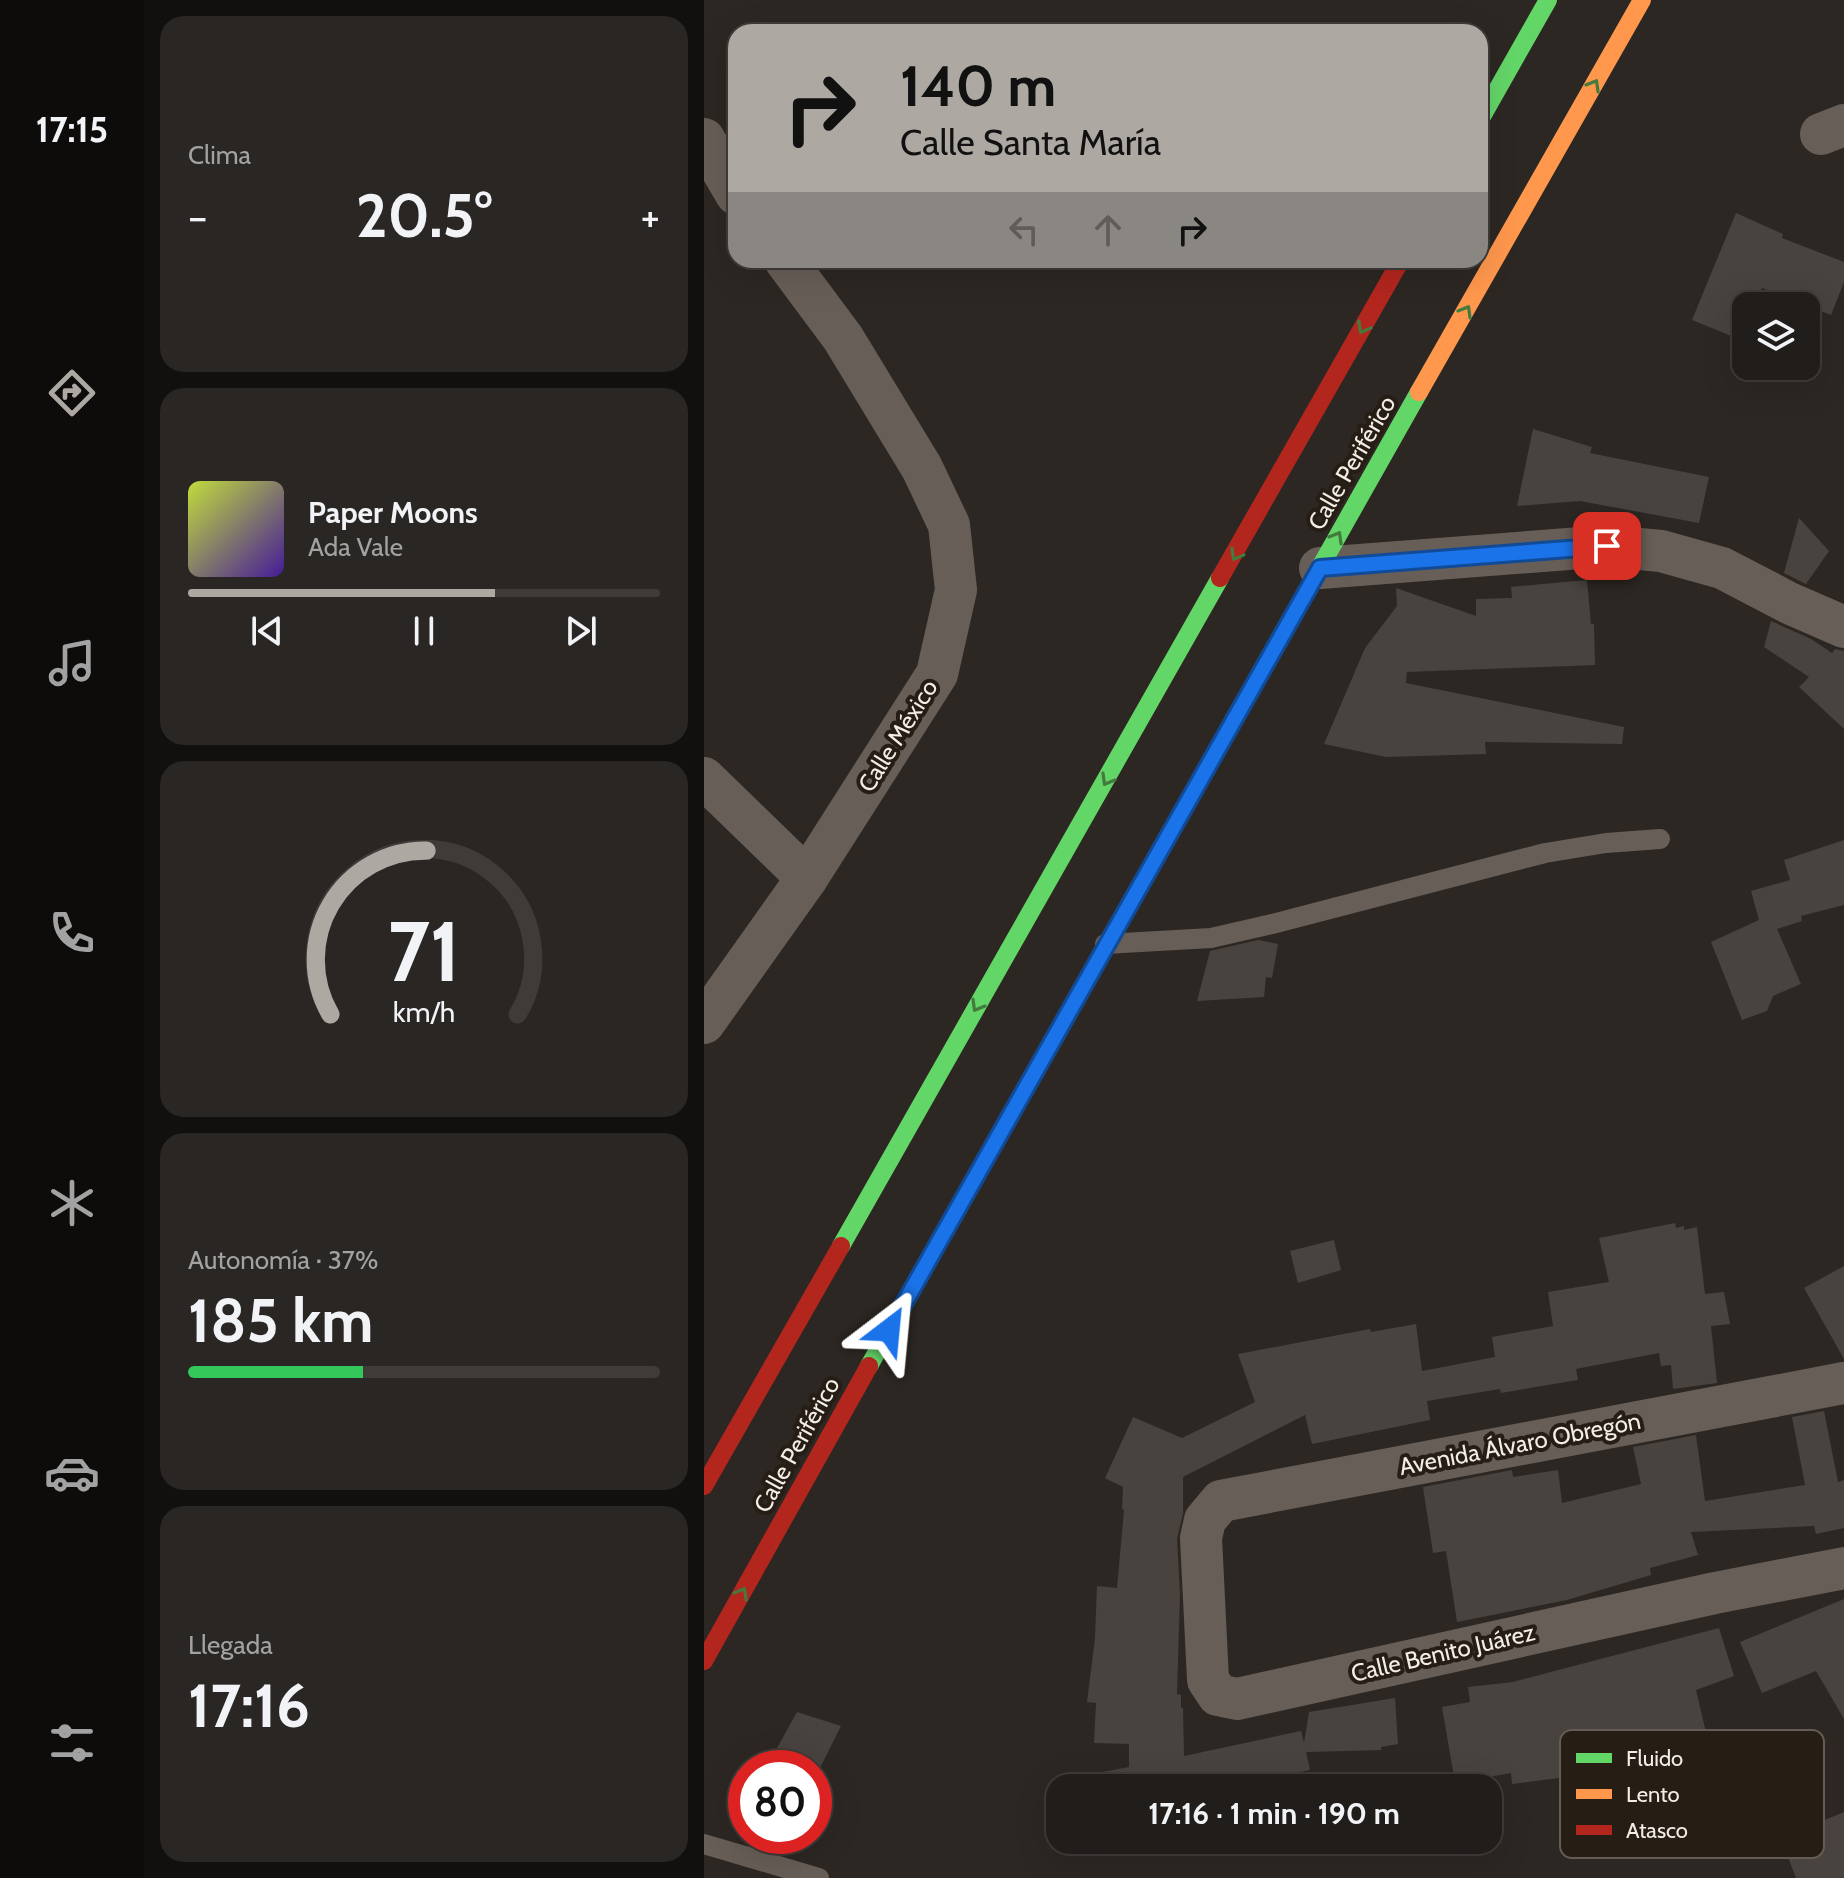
<!DOCTYPE html>
<html lang="es">
<head>
<meta charset="utf-8">
<style>
  :root { --surface:#211d1a; --page:#292623; --text:#f1f3f6; --muted:#a2a2a2; --line:#3e3b39; --accent:#ada8a2 }
  body { margin:0; font-family:Cabin,sans-serif; background:var(--page); color:var(--text); height:100vh; display:flex; flex-direction:column; font-size:30px; white-space:nowrap }
  * { box-sizing:border-box; margin:0 }
  p { font-size:26px; color:var(--muted) }
  .icon { flex:none; width:44px; height:44px; fill:none; stroke:currentColor; stroke-width:2; stroke-linecap:round; stroke-linejoin:round }
  .map { position:relative; flex:1; overflow:hidden }
  .panel { display:flex; flex-direction:column; gap:16px; padding:16px; background:#12100e; width:560px }
  .panel>* { flex:none }
  .guide { position:absolute; left:24px; top:24px; width:760px; height:244px; border-radius:24px; box-shadow:0 8px 32px #0002,0 0 0 2px var(--line); background:#ada8a2; color:#111; overflow:hidden }
  .fabs { position:absolute; left:1028px; top:292px; display:grid; gap:16px }
  .fabs a { display:grid; place-items:center; width:88px; height:88px; border-radius:16px; background:var(--surface); box-shadow:0 8px 32px #0002,0 0 0 2px var(--line); font-size:40px }
  .speed { position:absolute; left:24px; top:1750px; display:flex; gap:16px; font-size:40px; font-weight:700; text-align:center }
  .speed>* { display:grid; place-content:center; width:104px; height:104px; border-radius:50%; background:var(--surface); box-shadow:0 8px 32px #0002,0 0 0 2px var(--line); line-height:1 }
  .speed .limit { border:12px solid #d22; background:#fff; color:#111 }
  .pin { position:absolute; display:grid; place-items:center; width:68px; height:68px; color:#fff; margin:-34px; border-radius:16px; box-shadow:0 4px 12px #0006 }
  .me { position:absolute; width:88px; margin:-44px; rotate:29deg; stroke-linejoin:round; filter:drop-shadow(0 0 6px #0008) }
  .turn { display:flex; align-items:center; gap:28px; height:168px; padding:0 40px; font-size:36px }
  .turn .icon { width:104px; height:104px; stroke-width:2.5 }
  .turn b { display:block; font-size:56px; line-height:68px }
  .lanes { display:flex; align-items:center; height:76px; padding:0 40px; background:#0003; justify-content:center; gap:40px; direction:ltr }
  .lanes .off { opacity:.35 }
  .big { font-size:60px; font-weight:800; line-height:1.1 }
  .panel .tile { flex:1; display:flex; flex-direction:column; justify-content:center; gap:12px; min-width:0; padding:0 28px; border-radius:24px; background:var(--page) }
  .panel .dial { align-items:center; gap:0 }
  .dial svg { height:208px; overflow:visible; fill:none; stroke:var(--line); stroke-width:7; stroke-linecap:round; text-anchor:middle }
  .dial text { fill:var(--text); stroke:none }
  .song { display:flex; align-items:center; gap:24px }
  .cover { width:96px; height:96px; border-radius:12px; background:linear-gradient(135deg,hsl(70 70% 55%),hsl(260 70% 35%)) }
  .played { height:8px; border-radius:4px; background:linear-gradient(90deg,var(--accent) 65%,var(--line) 65%) }
  .keys { display:flex; justify-content:space-around; direction:ltr }
  .heat { display:flex; justify-content:space-between; align-items:center; font-size:44px; direction:ltr }
  .charge { height:12px; border-radius:6px; background:linear-gradient(90deg,#34c759 37%,var(--line) 0) }
  .trip { position:absolute; left:342px; top:1774px; width:456px; height:80px; border-radius:24px; background:var(--surface); box-shadow:0 8px 32px #0002,0 0 0 2px var(--line); font-weight:800; line-height:80px; text-align:center }
  main { display:flex; flex:1; min-height:0 }
  .tab-bar { display:flex; flex-direction:column; width:144px; justify-content:space-around; align-items:center; background:#0d0c0a; color:var(--muted) }
  .tab-bar .icon { width:56px; height:56px }
  .tab-bar .active { color:var(--accent) }
  .tab-bar b { font-size:36px; color:var(--text) }
  .map>svg:first-child { display:block }
  .building { fill:#48433f }
  .lines { fill:none; stroke-linecap:round; stroke-linejoin:round }
  .lane { stroke:#685e58; stroke-width:20 }
  .street { stroke:#685e58; stroke-width:42 }
  .fast { stroke:#63d668; stroke-width:18 }
  .slow { stroke:#ff974d; stroke-width:18 }
  .jam { stroke:#b3261e; stroke-width:18 }
  .oneway { stroke:#447a3e }
  .route-casing { stroke:#114b97; stroke-width:20 }
  .route { stroke:#1a73e8; stroke-width:14 }
  .labels { text-anchor:middle; stroke-width:8; stroke-linejoin:round; paint-order:stroke }
  .street-label { font-size:24px; fill:#f3ede7; stroke:#261e15 }
  .key { fill:#261e15; stroke:#645c54; stroke-width:2 }
  .key-label { font-size:22px; fill:#f3ede7 }
</style>
</head>
<body>
<main>
<nav class="tab-bar">
<b>17:15</b>
<svg class="icon active" aria-label="directions" viewBox="0 0 24 24"><path d="M12 3l9 9-9 9-9-9zM9 14v-3h6M13 9l2 2-2 2"/></svg>
<svg class="icon" aria-label="music" viewBox="0 0 24 24"><path d="M9 18V5l10-2v13"/><circle cx="6" cy="18" r="3"/><circle cx="16" cy="16" r="3"/></svg>
<svg class="icon" aria-label="phone" viewBox="0 0 24 24"><path d="M5 4h4l2 5-3 2q2 4 5 5l2-3 5 2v4C11 20 4 13 5 4z"/></svg>
<svg class="icon" aria-label="climate" viewBox="0 0 24 24"><path d="M12 3v18M4 7l16 10M4 17L20 7"/></svg>
<svg class="icon" aria-label="car" viewBox="0 0 24 24"><path d="M5 17H2v-5l4-1 3-4h7l3 4 3 1v5h-3M9 17h6M6 11h13"/><circle cx="7" cy="17" r="2"/><circle cx="17" cy="17" r="2"/></svg>
<svg class="icon" aria-label="filters" viewBox="0 0 24 24"><path d="M4 7h16M4 17h16"/><circle cx="9" cy="7" r="2"/><circle cx="15" cy="17" r="2"/></svg>
</nav>
<section class="panel">
<div class="tile"><p>Clima</p>
<div class="heat"><a>−</a><b class="big">20.5°</b><a>+</a></div>
</div>
<div class="tile">
<div class="song"><i class="cover"></i><div><b>Paper Moons</b><p>Ada Vale</p></div></div>
<div class="played"></div>
<div class="keys"><svg class="icon" aria-label="previous" viewBox="0 0 24 24"><path d="M18 5L8 12l10 7zM5 5v14"/></svg><svg class="icon" aria-label="pause" viewBox="0 0 24 24"><path d="M8 5v14M16 5v14"/></svg><svg class="icon" aria-label="next" viewBox="0 0 24 24"><path d="M6 5l10 7-10 7zM19 5v14"/></svg></div>
</div>
<div class="tile dial"><svg viewBox="0 0 100 80">
<path d="M14 69A42 42 0 1 1 86 69"/>
<path d="M14 69A42 42 0 0 1 51 6" stroke="#ada8a2"/>
<text x="50" y="56" font-size="32" font-weight="700">71</text>
<text x="50" y="72" font-size="11">km/h</text>
</svg></div>
<div class="tile"><p>Autonomía · 37%</p><b class="big">185 km</b><div class="charge"></div></div>
<div class="tile"><p>Llegada</p><b class="big">17:16</b></div>
</section>
<div class="map">
<svg width="1140" height="1878" viewBox="0 0 1140 1878">
  <rect width="100%" height="100%" fill="#2c2722"/>
  <g class="building">
    <path d="M1032 213 1079 234 1078 238 1140 262V282L1127 315 1058 288 1050 306H1042V327L1037 340 988 320Z"/>
    <path d="M829 429 888 447 886 453 1005 477 995 523 876 501 813 506Z"/>
    <path d="M1095 518 1125 551 1102 584 1080 573Z"/>
    <path d="M883 580 887 624H890L891 665 703 672 702 683 920 727 918 744 781 742 782 754 682 757 620 744 661 648 693 606 692 588 772 616V599L808 598 807 587Z"/>
    <path d="M1067 621 1107 639 1128 653 1131 649 1140 651V729L1095 687 1105 677 1060 647Z"/>
    <path d="M1140 840V905L1097 916 1098 921 1073 929 1097 984 1069 996 1063 1011 1038 1020 1007 942 1055 920 1047 891 1086 880 1080 860Z"/>
    <path d="M554 940 574 944 568 978 562 977 560 997 493 1001 506 951Z"/>
    <path d="M971 1223 972 1228 980 1226V1230L993 1227 1001 1294 1020 1292 1026 1324 1007 1326 1013 1383 969 1389 967 1365 957 1366 955 1353 872 1369 874 1380 797 1393 796 1389 723 1401 726 1420 608 1444 601 1415 479 1477V1513L473 1539 476 1595 473 1694 477 1695V1708H479L480 1756 597 1731 600 1743 605 1712 691 1698 694 1744 677 1747V1750L602 1752 606 1770 541 1783 542 1788H400L399 1772 425 1767V1744L390 1743 392 1703 383 1702 391 1638 393 1586 413 1588 420 1510 418 1509 419 1487 401 1478 429 1417 478 1438 551 1402 534 1354 666 1329 667 1332 712 1324 718 1371 791 1357 788 1337 849 1326 844 1292 905 1282 895 1238Z"/>
    <path d="M630 1240 637 1270 594 1283 586 1251Z"/>
    <path d="M1140 1266V1359L1100 1288Z"/>
    <path d="M1120 1411 1134 1482 1140 1480V1528L1112 1534 1110 1526 987 1532 994 1555 946 1568 947 1575 863 1600 753 1622 742 1551 729 1553 719 1487 808 1470 809 1477 854 1470 858 1503 937 1484 929 1447 992 1435 1001 1501 1101 1485 1088 1417Z"/>
    <path d="M1140 1599V1719L1112 1671 1058 1693 1036 1642Z"/>
    <path d="M1015 1628 1030 1676 992 1690 1008 1758 992 1764 993 1768 979 1773 980 1777 939 1792 876 1789 877 1775 808 1784 807 1773 751 1783 738 1707 766 1702 764 1687 809 1682Z"/>
    <path d="M93 1712 137 1726 116 1768H62Z"/>
    <path d="M1140 1812V1878H1092L1077 1838Z"/>
  </g>
  <g class="lines">
    <g class="lane">
      <path d="M401 944 507 938 568 924 841 853 902 843 956 839"/>
      <path d="M0 1844 115 1878"/>
    </g>
    <g class="street">
      <path d="M1117 134 1140 125"/>
      <path d="M0 139 32 194"/>
      <path d="M616 568 903 546 957 551 1018 568 1085 603 1140 627"/>
      <path d="M0 778 103 878"/>
      <path d="M0 1023 103 878 233 674 252 590 245 525 218 468 139 338 81 260"/>
      <path d="M1140 1383 517 1501 501 1520 497 1538 504 1680 514 1695 533 1699 1011 1593 1140 1568"/>
    </g>
    <g class="fast">
      <path d="M776 120 844 0"/>
      <path d="M137 1246 516 578"/>
      <path d="M165 1366 715 392"/>
    </g>
    <path class="slow" d="M715 392 938 0"/>
    <g class="jam">
      <path d="M516 578 697 260"/>
      <path d="M0 1486 137 1246"/>
      <path d="M0 1661 165 1366"/>
    </g>
  </g>
  <defs><path id="oneway-chevron" d="M-2-3.5L2.5 0L-2 3.5" fill="none" stroke-width="1.6" stroke-linecap="round" stroke-linejoin="round" transform="scale(2)"/></defs>
  <g class="oneway">
    <use href="#oneway-chevron" transform="translate(890 85) rotate(-60)"/>
    <use href="#oneway-chevron" transform="translate(762 311) rotate(-60)"/>
    <use href="#oneway-chevron" transform="translate(659 328) rotate(119)"/>
    <use href="#oneway-chevron" transform="translate(633 537) rotate(-60)"/>
    <use href="#oneway-chevron" transform="translate(532 555) rotate(119)"/>
    <use href="#oneway-chevron" transform="translate(403 780) rotate(120)"/>
    <use href="#oneway-chevron" transform="translate(273 1006) rotate(120)"/>
    <use href="#oneway-chevron" transform="translate(38 1593) rotate(-61)"/>
  </g>
  <g class="lines">
    <defs>
      <path id="route" d="M185 1330 616 568 903 546"/>
    </defs>
    <use href="#route" class="route-casing"/>
    <use href="#route" class="route"/>
  </g>
  <g class="labels">
    <g class="street-label">
      <text transform="translate(648 463) rotate(-60)" y="8">Calle Periférico</text>
      <text transform="translate(194 736) rotate(-58)" y="8">Calle México</text>
      <text transform="translate(816 1444) rotate(-11)" y="8">Avenida Álvaro Obregón</text>
      <text transform="translate(93 1445) rotate(-61)" y="8">Calle Periférico</text>
      <text transform="translate(739 1653) rotate(-13)" y="8">Calle Benito Juárez</text>
    </g>
  </g>
  <rect x="856" y="1730" width="264" height="128" rx="12" class="key"/>
  <rect x="872" y="1753" width="36" height="10" fill="#63d668"/>
  <rect x="872" y="1789" width="36" height="10" fill="#ff974d"/>
  <rect x="872" y="1825" width="36" height="10" fill="#b3261e"/>
  <g class="key-label">
    <text x="922" y="1766">Fluido</text>
    <text x="922" y="1802">Lento</text>
    <text x="922" y="1838">Atasco</text>
  </g>
</svg>
<div class="fabs">
<a><svg class="icon" aria-label="layers" viewBox="0 0 24 24"><path d="M12 4l9 5-9 5-9-5zM3 14l9 5 9-5"/></svg></a>
</div>
<div class="speed"><div class="limit">80</div></div>
<div class="pin" style="left:903px;top:546px;background:#d93025"><svg class="icon" aria-label="arrive" viewBox="0 0 24 24"><path d="M6 21V4h12l-3 4 3 4H6"/></svg></div>
<svg class="me" style="left:185px;top:1330px" viewBox="-20 -20 40 40"><path d="M0-17L14 15 0 8-14 15z" fill="#1a73e8" stroke="#fff" stroke-width="4"/></svg>
<div class="trip">17:16 · 1 min · 190 m</div>
<div class="guide">
<div class="turn"><svg class="icon" aria-label="right" viewBox="0 0 24 24"><path d="M7 20v-9h11M14 6l5 5-5 5"/></svg><div><b>140 m</b>Calle Santa María</div></div>
<div class="lanes"><svg class="icon off" aria-label="left" viewBox="0 0 24 24"><path d="M17 20v-9H6M10 6l-5 5 5 5"/></svg><svg class="icon off" aria-label="ahead" viewBox="0 0 24 24"><path d="M12 20V5M6 11l6-6 6 6"/></svg><svg class="icon" aria-label="right" viewBox="0 0 24 24"><path d="M7 20v-9h11M14 6l5 5-5 5"/></svg></div>
</div>
</div>
</main>
</body>
</html>
